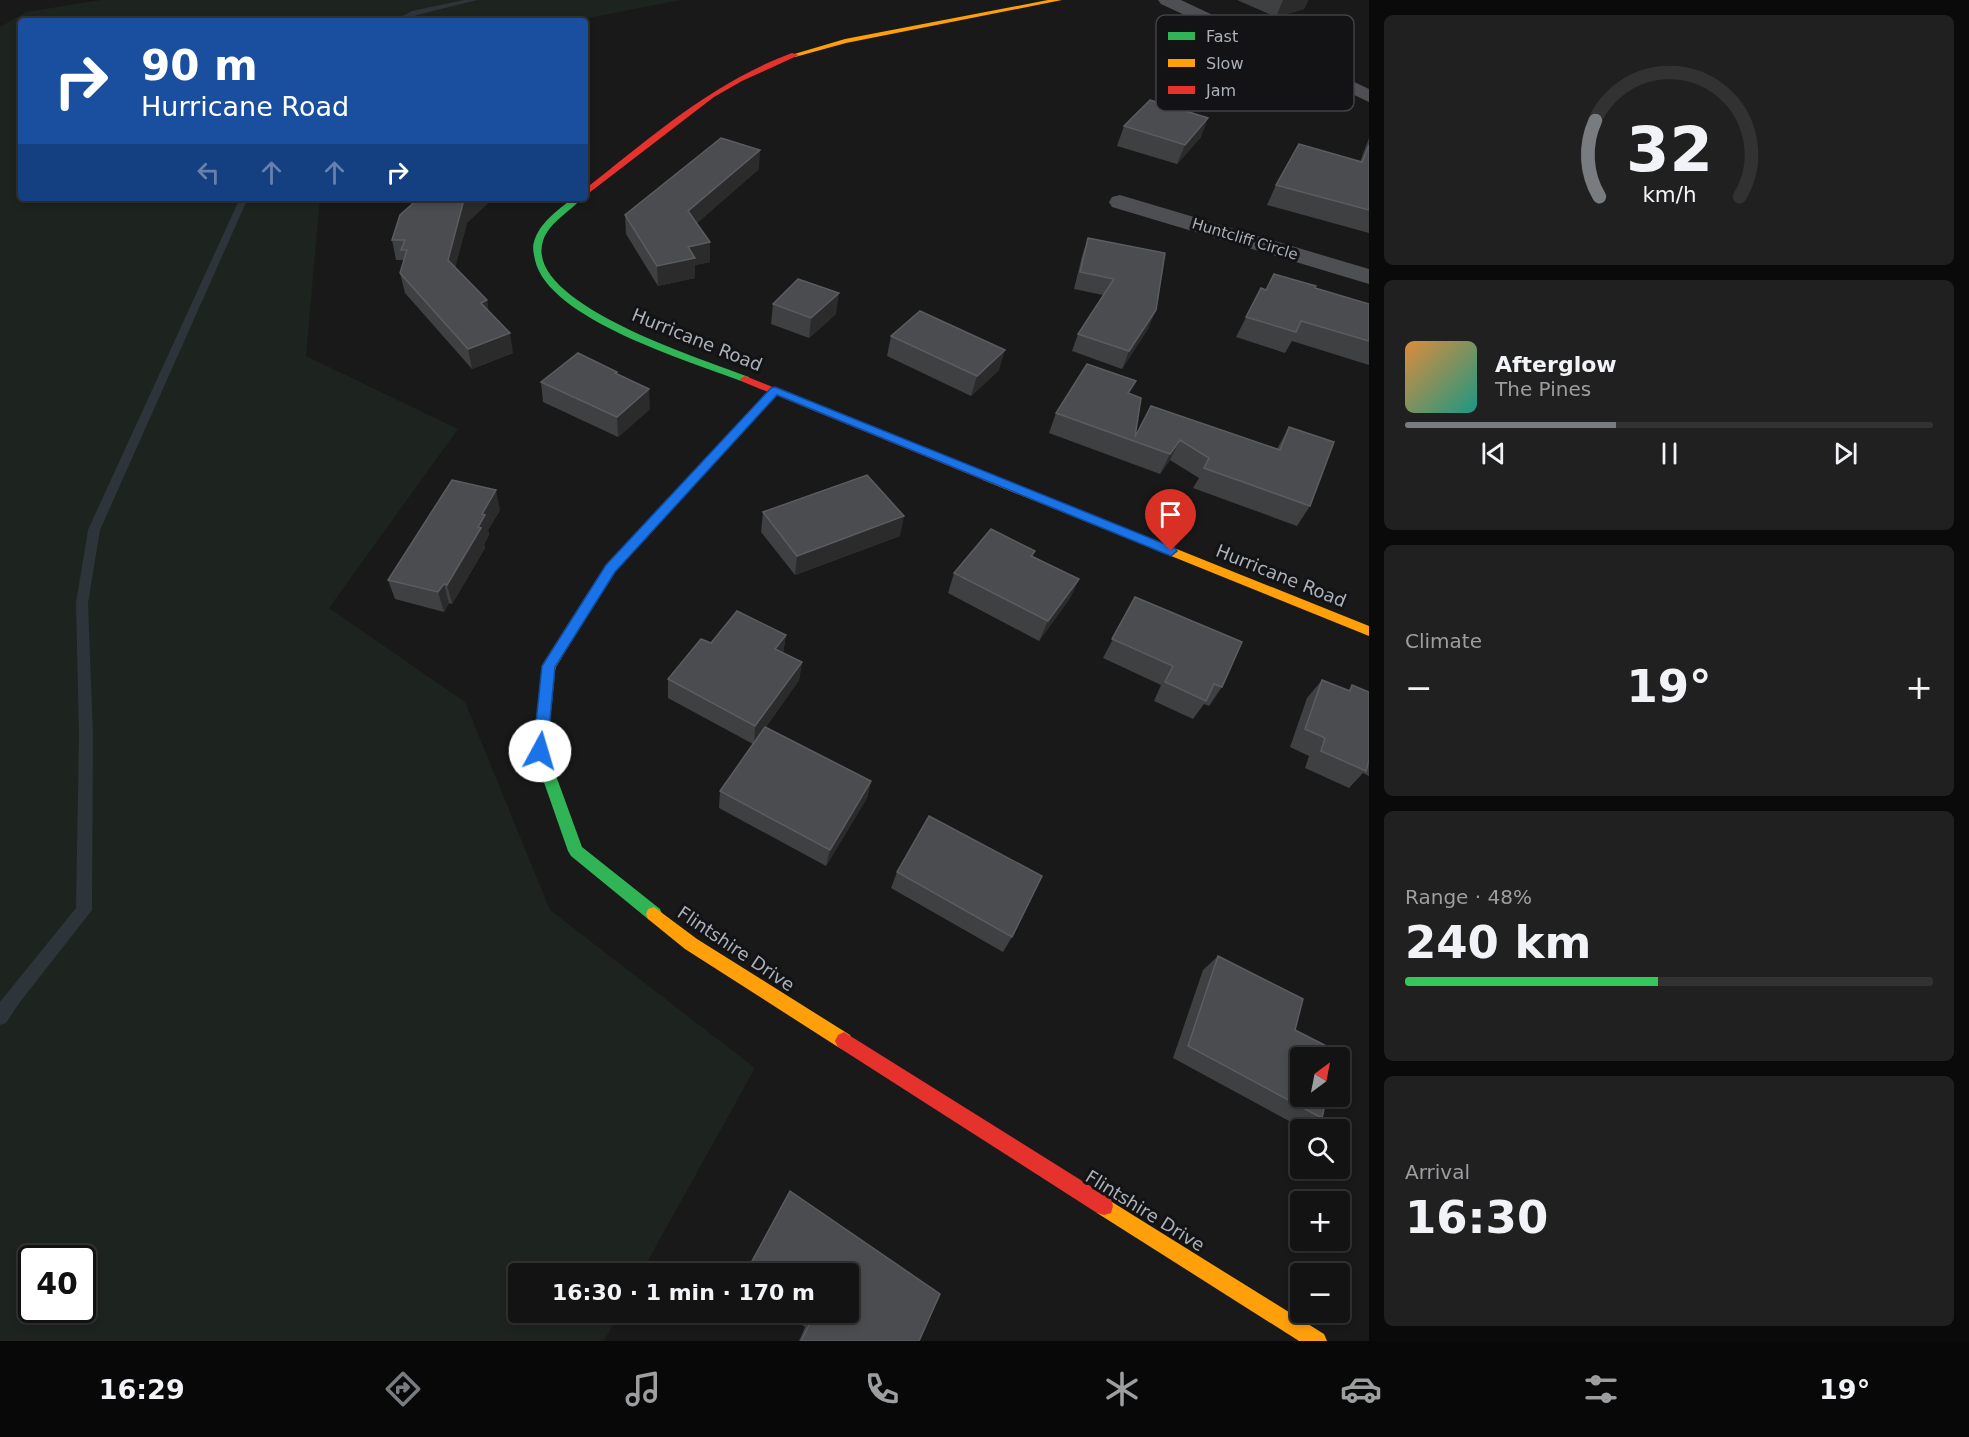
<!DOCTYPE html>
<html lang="en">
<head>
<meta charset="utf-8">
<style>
  :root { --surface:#131313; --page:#202021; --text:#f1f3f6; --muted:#9d9ea0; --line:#323233; --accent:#787c81 }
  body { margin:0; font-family:"DejaVu Sans",sans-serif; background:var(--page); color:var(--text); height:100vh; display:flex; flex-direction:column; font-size:22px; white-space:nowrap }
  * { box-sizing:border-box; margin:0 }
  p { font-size:20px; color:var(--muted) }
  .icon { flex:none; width:33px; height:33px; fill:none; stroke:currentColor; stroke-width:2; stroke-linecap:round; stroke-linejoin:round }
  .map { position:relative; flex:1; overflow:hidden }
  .details { display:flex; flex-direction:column; gap:15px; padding:15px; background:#0a0a0a; width:600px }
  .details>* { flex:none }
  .top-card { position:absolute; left:18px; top:18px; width:570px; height:183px; border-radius:6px; box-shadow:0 3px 9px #0003,0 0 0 2px var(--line); background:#1a4fa0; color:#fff; overflow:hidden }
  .needle { width:39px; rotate:32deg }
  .controls { position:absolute; left:1290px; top:1047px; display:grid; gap:12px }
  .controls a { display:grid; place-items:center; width:60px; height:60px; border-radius:6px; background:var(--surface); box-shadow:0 3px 9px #0003,0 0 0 2px var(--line); font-size:30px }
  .speed { position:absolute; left:18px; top:1245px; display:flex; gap:12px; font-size:30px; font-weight:700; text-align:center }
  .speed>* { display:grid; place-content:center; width:78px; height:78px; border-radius:50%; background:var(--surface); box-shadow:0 3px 9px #0003,0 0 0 2px var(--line); line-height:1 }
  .speed .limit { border:3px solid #111; border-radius:9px; background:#fff; color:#111 }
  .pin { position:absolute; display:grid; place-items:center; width:51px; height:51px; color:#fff; margin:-62px -26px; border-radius:50% 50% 50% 0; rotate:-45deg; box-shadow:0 0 6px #0007 }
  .pin .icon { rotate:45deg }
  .me { position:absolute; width:66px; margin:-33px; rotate:6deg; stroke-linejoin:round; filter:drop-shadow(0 0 4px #0008) }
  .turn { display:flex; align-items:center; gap:21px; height:126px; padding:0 24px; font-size:27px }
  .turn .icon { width:78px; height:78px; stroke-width:2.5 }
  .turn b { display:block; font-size:42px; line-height:51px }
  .lanes { display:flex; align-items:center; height:57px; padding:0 24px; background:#0003; justify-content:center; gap:30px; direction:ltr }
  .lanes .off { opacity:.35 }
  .big { font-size:45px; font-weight:700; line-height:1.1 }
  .details .tile { flex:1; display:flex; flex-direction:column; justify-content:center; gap:9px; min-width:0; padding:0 21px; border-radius:9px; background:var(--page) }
  .details .dial { align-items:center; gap:0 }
  .dial svg { height:156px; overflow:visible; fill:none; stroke:var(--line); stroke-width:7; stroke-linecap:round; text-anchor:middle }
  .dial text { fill:var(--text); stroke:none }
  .song { display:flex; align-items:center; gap:18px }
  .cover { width:72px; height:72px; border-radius:9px; background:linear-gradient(135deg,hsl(30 70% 55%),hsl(170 70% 35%)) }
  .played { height:6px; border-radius:3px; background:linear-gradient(90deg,var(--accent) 40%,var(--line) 40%) }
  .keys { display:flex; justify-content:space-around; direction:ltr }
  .heat { display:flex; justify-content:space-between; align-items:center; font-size:33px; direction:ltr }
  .charge { height:9px; border-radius:4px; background:linear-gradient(90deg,#34c759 48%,var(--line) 0) }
  .trip { position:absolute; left:508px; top:1263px; width:351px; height:60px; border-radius:6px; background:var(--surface); box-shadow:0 3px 9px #0003,0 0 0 2px var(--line); font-weight:700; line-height:60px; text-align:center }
  .dock { display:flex; height:96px; justify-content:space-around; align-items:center; background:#080808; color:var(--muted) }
  .dock .icon { width:42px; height:42px }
  .dock .active { color:var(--accent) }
  .dock b { font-size:27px; color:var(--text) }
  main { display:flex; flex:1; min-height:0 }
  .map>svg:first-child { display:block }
  .green { fill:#1d231e; fill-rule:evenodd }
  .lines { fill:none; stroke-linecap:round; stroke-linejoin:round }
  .stream { fill:#2d353a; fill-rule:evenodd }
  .street { fill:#4d4f52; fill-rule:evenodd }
  .fast { fill:#30b455; fill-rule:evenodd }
  .slow { fill:#ff9f0a; fill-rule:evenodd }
  .jam { fill:#e5322d; fill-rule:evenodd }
  .wall { fill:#3f4042 }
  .shaded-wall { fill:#2b2b2c }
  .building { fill:#4b4c4f; stroke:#5a5c5f; stroke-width:1.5 }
  .route { fill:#1a73e8; stroke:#114b97; stroke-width:1.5 }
  .labels { text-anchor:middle; stroke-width:6; stroke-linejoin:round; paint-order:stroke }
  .far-street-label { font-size:15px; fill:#abb1b9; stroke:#131315 }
  .street-label { font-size:18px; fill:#abb1b9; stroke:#131315 }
  .key { fill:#131315; stroke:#414246; stroke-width:1.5 }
  .key-label { font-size:16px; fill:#abb1b9 }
</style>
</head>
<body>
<main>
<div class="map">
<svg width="1369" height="1341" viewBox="0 0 1369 1341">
  <rect width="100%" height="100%" fill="#191919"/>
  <path class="green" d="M101 0H681L573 21H21V198H320L306 356 458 429 329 608 465 702 550 910 755 1068 641 1273 519 1274V1312L619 1313 604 1341H0V27L26 12ZM32 1258H82V1310H32Z"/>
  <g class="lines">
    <g class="stream">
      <path d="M464 0H477L417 15 403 21H393L412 11Z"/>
      <path d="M240 198H248L100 530 88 603 93 736 92 910 20 1002 6 1023 0 1025V1002L76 908 79 736 76 603 88 530Z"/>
    </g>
    <g class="street">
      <path d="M1158 0H1181L1369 89V102L1161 4Z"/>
      <path d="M1120 195 1369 269V284L1112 207 1109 202 1112 197Z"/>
    </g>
    <g class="fast">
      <path d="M573 198H582C570 212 549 222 543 241 523 304 706 360 749 377V381H741C689 361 548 319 535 260 534 255 532 247 534 242 539 223 558 210 573 198Z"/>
      <path d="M548 668 553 669 555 673 547 751 582 847 660 909 662 914 660 919 654 921 648 919 571 856 568 851 533 751 541 673 543 669Z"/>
    </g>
    <g class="slow">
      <path d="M1048 0H1062L846 43 795 57 791 55 845 39Z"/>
      <path d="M775 388 779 389V393L614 571 556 667 553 677H543L541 673 544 662 606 565 771 389Z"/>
      <path d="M987 473 1369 626V636L983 480 981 477 983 474Z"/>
      <path d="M654 907 697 939 850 1035 853 1041 850 1047 844 1050 838 1047 685 949 648 919 646 914 648 909Z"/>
      <path d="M1104 1197 1324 1334 1327 1341H1299L1097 1213 1095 1206 1097 1199Z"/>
    </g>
    <g class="jam">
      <path d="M792 53 799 55 742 81 714 97 585 196V189C651 137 713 82 792 53Z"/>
      <path d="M745 376 991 474 993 477 987 481 983 480 741 381 740 379Z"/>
      <path d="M844 1032 1111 1199 1113 1206 1111 1213 1104 1215 1097 1213 838 1047 835 1041 838 1035Z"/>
    </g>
  </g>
  <g class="wall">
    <path d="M1237 0H1308L1304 9 1276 17Z"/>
    <path d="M1124 126 1201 137 1177 164 1117 146Z"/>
    <path d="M1369 138V233L1267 205 1276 185 1360 162Z"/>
    <path d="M759 169 697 223 710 242V262L695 265V278L658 286 626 234 625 215Z"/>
    <path d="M467 223 455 267 487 300 488 310 513 353 472 369 405 293 400 273 404 260H396L392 240Z"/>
    <path d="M1088 238 1149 327 1122 369 1072 351 1078 334 1103 295 1074 289 1082 256Z"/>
    <path d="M1261 288 1266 290 1315 288 1369 304V365L1292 341 1285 353 1236 337Z"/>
    <path d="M773 304 836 314 809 338 771 324Z"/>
    <path d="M891 336 999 370 971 396 887 356Z"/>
    <path d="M617 372V374L650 409 618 437 543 402 541 382Z"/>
    <path d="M1130 394 1135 437 1151 406 1277 449 1289 427 1310 506 1297 526 1193 488 1199 478 1170 460 1160 474 1049 433 1056 413Z"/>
    <path d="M500 510 488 530 489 535 484 544 485 548 452 604 449 603 444 612 395 599 388 580Z"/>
    <path d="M763 512 900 536 795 575 761 532Z"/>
    <path d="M1035 551 1033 556 1079 579 1070 598 1039 641 948 593 954 573Z"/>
    <path d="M1135 597 1222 687 1209 706 1204 704 1193 719 1154 701 1161 685 1103 658Z"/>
    <path d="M786 635 783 653 802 662 799 680 766 727 871 781 867 798 826 866 719 808 720 791 753 744 668 698V679L711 643Z"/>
    <path d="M1322 680 1348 691 1352 685 1369 692V776L1363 773 1349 788 1305 768 1309 756 1290 747 1307 698Z"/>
    <path d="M897 872 1012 937 1003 952 891 888Z"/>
    <path d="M1218 956 1322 1118 1302 1128 1173 1058 1203 970Z"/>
    <path d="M785 1312H849L919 1341H799L805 1327Z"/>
  </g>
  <g class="shaded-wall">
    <path d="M1283 0H1308L1304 9 1276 17Z"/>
    <path d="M1208 118 1201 137 1177 164 1185 145Z"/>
    <path d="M760 150 759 169 688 231V211Z"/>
    <path d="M469 198H494L467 223 452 280 448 260 463 203Z"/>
    <path d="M710 242V262L695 265V278L658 286 657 266 688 247Z"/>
    <path d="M839 293 836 314 809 338 811 318Z"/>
    <path d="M487 300 490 320 481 303Z"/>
    <path d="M1156 310 1149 327 1122 369 1129 351Z"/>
    <path d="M510 333 513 353 472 369 468 349Z"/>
    <path d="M1005 350 999 370 971 396 977 376Z"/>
    <path d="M649 389 650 409 618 437 617 417Z"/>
    <path d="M1180 440 1170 460 1160 474 1170 454Z"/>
    <path d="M496 490 500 510 488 530 489 535 484 544 485 548 452 604 447 585 478 527 482 514Z"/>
    <path d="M904 516 900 536 795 575 797 556Z"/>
    <path d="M1079 579 1070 598 1039 641 1048 621Z"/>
    <path d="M444 584 449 603 444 612 438 592Z"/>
    <path d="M786 635 783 654 775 649Z"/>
    <path d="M802 662 799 680 754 744 755 726Z"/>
    <path d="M871 781 867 798 826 866 830 850Z"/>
  </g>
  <g class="building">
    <path d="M1150 100 1208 118 1185 145 1124 126Z"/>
    <path d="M721 138 760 150 688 211 710 242 688 247 695 258 657 266 625 215Z"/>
    <path d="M1299 144 1362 162 1369 145V210L1276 185Z"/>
    <path d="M419 198H469L463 203 448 260 487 300 481 303 510 333 468 349 400 273 407 250H401L405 240H392L400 215Z"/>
    <path d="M1088 238 1165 253 1156 310 1129 351 1078 334 1114 279 1080 272Z"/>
    <path d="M1274 274 1316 286 1315 288 1369 304V341L1301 321 1296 332 1246 317 1261 288 1266 290Z"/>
    <path d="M798 279 839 293 811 318 773 304Z"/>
    <path d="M920 311 1005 350 977 376 891 336Z"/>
    <path d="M578 353 617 372 615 373 649 389 617 417 541 382Z"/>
    <path d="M1087 364 1136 381 1128 393 1141 398 1135 437 1151 406 1280 450 1289 427 1334 442 1310 506 1204 468 1209 458 1180 440 1170 454 1056 413Z"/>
    <path d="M867 475 904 516 797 556 763 512Z"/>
    <path d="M452 480 496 490 482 514 485 515 478 527 481 528 447 585 444 584 438 592 388 580Z"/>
    <path d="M991 529 1035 551 1031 556 1079 579 1048 621 954 573Z"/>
    <path d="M1135 597 1242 642 1222 687 1214 684 1206 701 1165 682 1173 666 1112 639Z"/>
    <path d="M737 611 786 635 775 649 802 662 755 726 668 679 701 639 711 643Z"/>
    <path d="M1322 680 1350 691 1352 685 1369 692V760L1366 771 1321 751 1325 738 1305 729Z"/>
    <path d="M765 727 871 781 830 850 720 791Z"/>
    <path d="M929 816 1042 876 1012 937 897 872Z"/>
    <path d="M1218 956 1303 999 1295 1030 1338 1052 1337 1058H1300V1096H1327L1322 1118 1188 1046Z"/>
    <path d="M790 1191 940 1294 919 1341H801L810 1323 796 1312H849V1274H745Z"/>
  </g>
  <path class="route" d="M775 387 1175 548 1177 551 1171 556 1166 554 777 395 615 572 555 667 547 751 545 756H535L533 751 542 666 606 565 771 388Z"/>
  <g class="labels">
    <g class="far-street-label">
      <text transform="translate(1245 239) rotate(17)" y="5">Huntcliff Circle</text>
    </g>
    <g class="street-label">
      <text transform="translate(697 340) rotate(22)" y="6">Hurricane Road</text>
      <text transform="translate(1281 576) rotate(22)" y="6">Hurricane Road</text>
      <text transform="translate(736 949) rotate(34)" y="6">Flintshire Drive</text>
      <text transform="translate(1145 1211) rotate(32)" y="6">Flintshire Drive</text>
    </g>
  </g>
  <rect x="1156" y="15" width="198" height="96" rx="9" class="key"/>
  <rect x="1168" y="32" width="27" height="8" fill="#30b455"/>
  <rect x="1168" y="59" width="27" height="8" fill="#ff9f0a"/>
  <rect x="1168" y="86" width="27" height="8" fill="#e5322d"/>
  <g class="key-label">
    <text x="1206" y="42">Fast</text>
    <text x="1206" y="69">Slow</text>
    <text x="1206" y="96">Jam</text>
  </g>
</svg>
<div class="controls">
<a><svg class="needle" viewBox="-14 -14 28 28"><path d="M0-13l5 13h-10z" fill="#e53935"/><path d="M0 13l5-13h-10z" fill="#9d9ea0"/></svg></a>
<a><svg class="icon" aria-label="search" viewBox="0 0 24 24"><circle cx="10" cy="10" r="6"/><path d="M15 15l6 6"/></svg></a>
<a>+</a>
<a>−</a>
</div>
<div class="speed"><div class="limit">40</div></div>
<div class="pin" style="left:1171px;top:551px;background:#d93025"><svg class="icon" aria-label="arrive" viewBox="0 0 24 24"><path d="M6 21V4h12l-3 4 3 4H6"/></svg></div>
<svg class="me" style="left:540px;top:751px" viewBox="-20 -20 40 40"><circle r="19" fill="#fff"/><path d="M0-13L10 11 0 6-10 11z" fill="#1a73e8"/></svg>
<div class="trip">16:30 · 1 min · 170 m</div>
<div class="top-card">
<div class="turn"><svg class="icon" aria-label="right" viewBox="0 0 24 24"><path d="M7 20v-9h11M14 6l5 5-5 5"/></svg><div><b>90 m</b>Hurricane Road</div></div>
<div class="lanes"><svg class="icon off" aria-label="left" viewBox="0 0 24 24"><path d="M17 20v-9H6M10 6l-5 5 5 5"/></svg><svg class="icon off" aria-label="ahead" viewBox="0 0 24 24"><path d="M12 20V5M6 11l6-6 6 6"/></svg><svg class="icon off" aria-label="ahead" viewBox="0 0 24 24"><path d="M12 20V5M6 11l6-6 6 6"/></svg><svg class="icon" aria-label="right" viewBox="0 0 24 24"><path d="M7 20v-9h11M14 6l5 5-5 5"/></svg></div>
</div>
</div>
<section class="details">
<div class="tile dial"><svg viewBox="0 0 100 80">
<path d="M14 69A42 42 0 1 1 86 69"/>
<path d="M14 69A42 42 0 0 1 12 30" stroke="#787c81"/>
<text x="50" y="56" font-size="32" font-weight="700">32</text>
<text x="50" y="72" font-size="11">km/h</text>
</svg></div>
<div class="tile">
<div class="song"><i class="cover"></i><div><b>Afterglow</b><p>The Pines</p></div></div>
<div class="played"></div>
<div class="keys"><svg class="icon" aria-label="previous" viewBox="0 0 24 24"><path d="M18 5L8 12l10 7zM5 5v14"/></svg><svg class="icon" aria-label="pause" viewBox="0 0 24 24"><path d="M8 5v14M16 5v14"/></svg><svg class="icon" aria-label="next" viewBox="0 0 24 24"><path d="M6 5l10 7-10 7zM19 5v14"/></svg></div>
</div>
<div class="tile"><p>Climate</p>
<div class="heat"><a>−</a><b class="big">19°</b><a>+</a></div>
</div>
<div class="tile"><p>Range · 48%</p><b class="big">240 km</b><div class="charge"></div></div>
<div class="tile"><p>Arrival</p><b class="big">16:30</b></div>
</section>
</main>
<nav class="dock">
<b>16:29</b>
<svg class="icon active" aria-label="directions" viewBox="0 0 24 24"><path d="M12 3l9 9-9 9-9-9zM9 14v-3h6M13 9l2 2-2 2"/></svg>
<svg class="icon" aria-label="music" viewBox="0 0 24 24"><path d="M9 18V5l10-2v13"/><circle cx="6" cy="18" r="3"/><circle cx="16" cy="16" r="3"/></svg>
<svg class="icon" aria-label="phone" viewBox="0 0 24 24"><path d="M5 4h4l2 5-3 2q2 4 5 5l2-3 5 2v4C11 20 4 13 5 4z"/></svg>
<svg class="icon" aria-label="climate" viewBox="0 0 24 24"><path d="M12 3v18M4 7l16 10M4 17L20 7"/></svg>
<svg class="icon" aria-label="car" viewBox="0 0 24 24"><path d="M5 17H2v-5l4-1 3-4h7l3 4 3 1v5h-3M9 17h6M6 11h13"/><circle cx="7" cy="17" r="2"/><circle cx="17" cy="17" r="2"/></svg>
<svg class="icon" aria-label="filters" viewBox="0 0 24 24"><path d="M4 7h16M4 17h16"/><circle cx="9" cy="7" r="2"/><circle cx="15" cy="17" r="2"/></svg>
<b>19°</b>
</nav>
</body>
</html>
